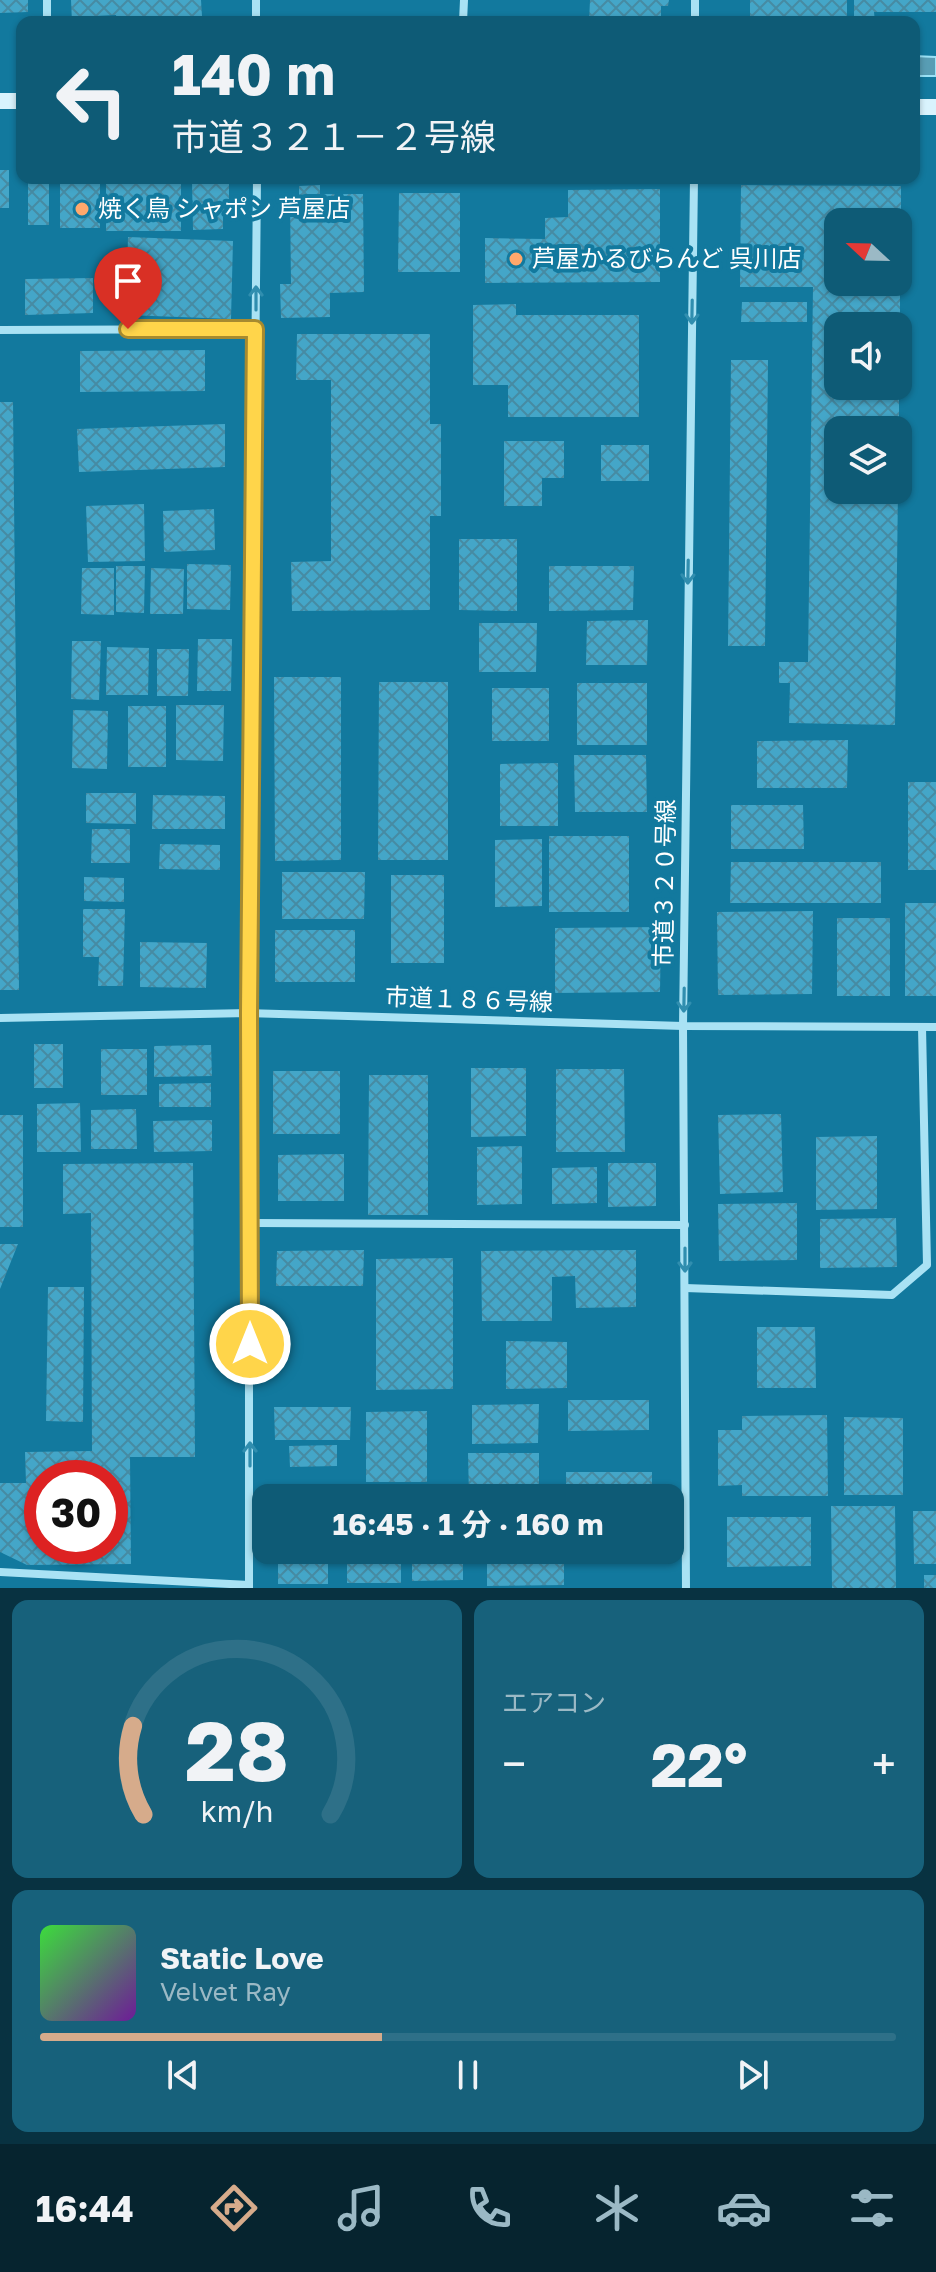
<!DOCTYPE html>
<html lang="ja">
<head>
<meta charset="utf-8">
<style>
  :root { --surface:#0e5b76; --page:#17617b; --text:#f1f3f6; --muted:#9bb9c5; --line:#2e7088; --accent:#d6ab8b }
  body { margin:0; font-family:"Golos Text","Noto Sans JP",sans-serif; background:var(--page); color:var(--text); height:100vh; display:flex; flex-direction:column; font-size:30px; white-space:nowrap }
  * { box-sizing:border-box; margin:0 }
  p { font-size:26px; color:var(--muted) }
  .icon { flex:none; width:44px; height:44px; fill:none; stroke:currentColor; stroke-width:2; stroke-linecap:round; stroke-linejoin:round }
  .map { position:relative; height:1588px; overflow:hidden }
  .details { display:flex; flex-direction:column; gap:12px; padding:12px; background:#083241; flex:1 }
  .details>* { flex:none }
  .banner { position:absolute; left:16px; top:16px; width:904px; height:168px; border-radius:16px; box-shadow:0 2px 6px #0004; background:#0e5b76; color:var(--text); overflow:hidden }
  .needle { width:52px; rotate:292deg }
  .buttons { position:absolute; left:824px; top:208px; display:grid; gap:16px }
  .buttons a { display:grid; place-items:center; width:88px; height:88px; border-radius:16px; background:var(--surface); box-shadow:0 2px 6px #0004; font-size:40px }
  .speed { position:absolute; left:24px; top:1460px; display:flex; gap:16px; font-size:40px; font-weight:700; text-align:center }
  .speed>* { display:grid; place-content:center; width:104px; height:104px; border-radius:50%; background:var(--surface); box-shadow:0 2px 6px #0004; line-height:1 }
  .speed .limit { border:12px solid #d22; background:#fff; color:#111 }
  .pin { position:absolute; display:grid; place-items:center; width:68px; height:68px; color:#fff; margin:-82px -34px; border-radius:50% 50% 50% 0; rotate:-45deg; box-shadow:0 0 8px #0007 }
  .pin .icon { rotate:45deg }
  .me { position:absolute; width:88px; margin:-44px; rotate:0deg; stroke-linejoin:round; filter:drop-shadow(0 0 6px #0008) }
  .turn { display:flex; align-items:center; gap:28px; height:168px; padding:0 24px; font-size:36px }
  .turn .icon { width:104px; height:104px; stroke-width:2.5 }
  .turn b { display:block; font-size:56px; line-height:68px }
  .big { font-size:60px; font-weight:700; line-height:1.1 }
  .details .tile { flex:1; display:flex; flex-direction:column; justify-content:center; gap:12px; min-width:0; padding:0 28px; border-radius:16px; background:var(--page) }
  .details .dial { align-items:center; gap:0 }
  .dial svg { height:208px; overflow:visible; fill:none; stroke:var(--line); stroke-width:7; stroke-linecap:round; text-anchor:middle }
  .dial text { fill:var(--text); stroke:none }
  .song { display:flex; align-items:center; gap:24px }
  .cover { width:96px; height:96px; border-radius:12px; background:linear-gradient(135deg,hsl(120 70% 55%),hsl(280 70% 35%)) }
  .played { height:8px; border-radius:4px; background:linear-gradient(90deg,var(--accent) 40%,var(--line) 40%) }
  .keys { display:flex; justify-content:space-around; direction:ltr }
  .heat { display:flex; justify-content:space-between; align-items:center; font-size:44px; direction:ltr }
  .details .tiles { flex:1; display:grid; gap:12px; grid-template-columns:1fr 1fr }
  .tile:last-child { grid-column:span 2 }
  .trip { position:absolute; left:252px; top:1484px; width:432px; height:80px; border-radius:16px; background:var(--surface); box-shadow:0 2px 6px #0004; font-weight:700; line-height:80px; text-align:center }
  .tab-bar { display:flex; height:128px; justify-content:space-around; align-items:center; background:#06242f; color:var(--muted) }
  .tab-bar .icon { width:56px; height:56px }
  .tab-bar .active { color:var(--accent) }
  .tab-bar b { font-size:36px; color:var(--text) }
  .map>svg:first-child { display:block }
  .water { fill:#589db4; stroke:#9be2f7; stroke-width:2 }
  .building { fill:url(#building-cross-hatch); fill-rule:evenodd }
  .lines { fill:none; stroke-linecap:round; stroke-linejoin:round }
  .street { stroke:#a9e2f4; stroke-width:8 }
  .secondary { stroke:#d9f3fd; stroke-width:16 }
  .oneway { stroke:#308eaf }
  .route-casing { stroke:#a68a30; stroke-width:20 }
  .route { stroke:#ffd54a; stroke-width:14 }
  .poi-dot { fill:#ffa86c; stroke:#12799e; stroke-width:3 }
  .labels { text-anchor:middle; stroke-width:8; stroke-linejoin:round; paint-order:stroke }
  .poi-label { font-size:24px; fill:#fff; stroke:#12799e; text-anchor:start }
  .street-label { font-size:24px; fill:#fff; stroke:#12799e }
</style>
</head>
<body>
<div class="map">
<svg width="936" height="1588" viewBox="0 0 936 1588">
  <defs>
    <pattern id="building-cross-hatch" width="8" height="8" patternUnits="userSpaceOnUse" patternTransform="scale(2)"><rect width="8" height="8" fill="#44a6c8"/><path d="M0 0l8 8M0 8l8-8" fill="none" stroke="#468ba3"/></pattern>
  </defs>
  <rect width="100%" height="100%" fill="#12799e"/>
  <path class="water" d="M914 56 936 57V76H914Z"/>
  <g class="building">
    <path d="M0 0H28V12L0 13Z"/>
    <path d="M71 0H201L202 16 117 21 116 15 96 16V22H72Z"/>
    <path d="M590 0H669L668 6H661V22H589Z"/>
    <path d="M750 0H847V17L750 19Z"/>
    <path d="M854 0H936V12H874L875 22H854Z"/>
    <rect x="0" y="170" width="9" height="38"/>
    <rect x="28" y="178" width="21" height="47"/>
    <rect x="60" y="178" width="40" height="50"/>
    <path d="M124 178H181V231H106V181H124Z"/>
    <path d="M229 180V217H223V229L193 230 192 181Z"/>
    <path d="M320 185V194H363L364 292 330 293V317L281 318 280 284H291L290 201H299V186Z"/>
    <path d="M741 185 901 186V245H898V222H838V282H900V326H838V386H899V430H838V490H898L895 725 789 723 790 683H779V662H808L813 287H740Z"/>
    <path d="M660 189V282L485 283V238L545 239V218L568 217V190Z"/>
    <path d="M399 193H460V272H398Z"/>
    <path d="M128 237 233 241 231 319 126 315Z"/>
    <path d="M93 278V313L25 315V279Z"/>
    <path d="M742 302H807V322H741Z"/>
    <path d="M516 304V315H639V417H508V385H473V305Z"/>
    <path d="M297 334H430V424H441V516H430V610L292 611 291 562 331 561V380H296Z"/>
    <path d="M205 350V391L80 392V351Z"/>
    <path d="M731 360H768L765 646H728Z"/>
    <path d="M0 402H13L19 990H0Z"/>
    <path d="M225 424V467L79 472 77 429Z"/>
    <path d="M504 441H564V478H542V506H504Z"/>
    <rect x="601" y="445" width="48" height="36"/>
    <path d="M144 504 145 561 88 562 86 506Z"/>
    <path d="M214 509 215 550 164 552 163 511Z"/>
    <path d="M459 539H517V611L459 610Z"/>
    <path d="M187 564 231 565 230 610 187 609Z"/>
    <path d="M116 566H145L144 613 116 612Z"/>
    <path d="M549 566H634L633 610 549 611Z"/>
    <path d="M82 568H114V615L81 614Z"/>
    <path d="M151 568 184 569 183 614H150Z"/>
    <path d="M648 620 647 665H586L587 621Z"/>
    <path d="M479 623H537L536 672H479Z"/>
    <path d="M198 639H232L231 691H197Z"/>
    <path d="M72 641H101L99 700 71 699Z"/>
    <path d="M107 647 149 648 148 695H106Z"/>
    <path d="M157 649H189L188 696H157Z"/>
    <path d="M274 677H341V860L275 861Z"/>
    <path d="M379 682H448V860H378Z"/>
    <rect x="577" y="683" width="70" height="62"/>
    <rect x="492" y="688" width="57" height="53"/>
    <path d="M176 705H224L223 761 176 760Z"/>
    <rect x="128" y="706" width="38" height="61"/>
    <path d="M73 710 108 711 107 769 72 768Z"/>
    <path d="M848 740 847 788H757V741Z"/>
    <path d="M574 755H646L647 812H575Z"/>
    <path d="M558 763V826H500V764Z"/>
    <rect x="908" y="782" width="28" height="88"/>
    <path d="M86 793H136V824L86 823Z"/>
    <path d="M153 795 225 796V829H152Z"/>
    <path d="M731 805H803L804 849H731Z"/>
    <path d="M92 829H130V863H91Z"/>
    <rect x="549" y="836" width="80" height="76"/>
    <path d="M542 839V906L495 907V840Z"/>
    <path d="M160 844 220 845V870L159 869Z"/>
    <path d="M731 862H881V903H730Z"/>
    <path d="M282 872H365L364 919H282Z"/>
    <rect x="391" y="875" width="53" height="88"/>
    <path d="M84 877 124 878V902L84 901Z"/>
    <rect x="905" y="903" width="31" height="93"/>
    <path d="M83 909H125L123 986H98L99 957H83Z"/>
    <path d="M813 911 812 994 718 995 717 912Z"/>
    <rect x="837" y="918" width="53" height="78"/>
    <path d="M661 927 660 992 555 993V928Z"/>
    <rect x="275" y="930" width="80" height="52"/>
    <path d="M140 942 207 943 206 988 140 987Z"/>
    <rect x="34" y="1044" width="29" height="44"/>
    <path d="M211 1045 212 1076 154 1077V1046Z"/>
    <rect x="101" y="1049" width="46" height="46"/>
    <path d="M471 1068H526V1136L471 1137Z"/>
    <path d="M556 1069H624L625 1152H556Z"/>
    <rect x="273" y="1071" width="67" height="63"/>
    <path d="M369 1075H428V1215H368Z"/>
    <path d="M211 1083V1107H159V1084Z"/>
    <path d="M80 1103 81 1152H37V1104Z"/>
    <path d="M136 1109 137 1149H91V1110Z"/>
    <path d="M781 1114 783 1192 720 1194 718 1115Z"/>
    <rect x="0" y="1115" width="23" height="112"/>
    <path d="M212 1120V1151L154 1152 153 1121Z"/>
    <path d="M877 1136V1209L816 1210V1137Z"/>
    <path d="M522 1146V1204L477 1205V1147Z"/>
    <path d="M344 1154V1201H278V1155Z"/>
    <path d="M193 1163 195 1457H130L131 1564 27 1565 0 1552V1483H26L25 1452 92 1451 91 1213 63 1214V1164ZM42 1478H110V1546H42Z"/>
    <path d="M608 1163H656V1206L608 1207Z"/>
    <path d="M597 1167V1203L552 1204V1168Z"/>
    <path d="M797 1203V1260L719 1261 718 1204Z"/>
    <path d="M896 1218 897 1267 820 1268V1219Z"/>
    <path d="M0 1244H18L0 1289Z"/>
    <path d="M364 1250 363 1286H276L277 1251Z"/>
    <path d="M636 1250V1307L576 1308 575 1276 552 1277V1321H482L481 1251Z"/>
    <path d="M453 1258V1389L376 1390V1259Z"/>
    <path d="M48 1287H84L83 1422 46 1421Z"/>
    <path d="M757 1327H815L816 1388H757Z"/>
    <path d="M506 1341 567 1342V1388L506 1389Z"/>
    <path d="M568 1400H649V1430L568 1431Z"/>
    <path d="M539 1404 538 1443 472 1444V1405Z"/>
    <path d="M274 1407H351L350 1440H275Z"/>
    <path d="M427 1411V1482H366V1412Z"/>
    <path d="M827 1415 828 1496H742V1485L718 1486V1430H742V1416Z"/>
    <path d="M844 1417 903 1418V1495H844Z"/>
    <path d="M337 1445V1466L290 1467 289 1446Z"/>
    <path d="M468 1453H539V1497H469Z"/>
    <rect x="566" y="1472" width="86" height="26"/>
    <path d="M831 1506H895L896 1588H832Z"/>
    <path d="M913 1511H936V1564H914Z"/>
    <path d="M727 1517H811V1566L727 1567Z"/>
    <rect x="278" y="1550" width="50" height="34"/>
    <rect x="347" y="1550" width="54" height="33"/>
    <path d="M412 1550H463V1580L412 1581Z"/>
    <path d="M487 1550H564V1585L487 1586Z"/>
    <rect x="924" y="1575" width="12" height="13"/>
  </g>
  <g class="lines">
    <g class="street">
      <path d="M47 0V22"/>
      <path d="M256 0V22"/>
      <path d="M695 0V22"/>
      <path d="M463 22 464 0"/>
      <path d="M0 330 255 329"/>
      <path d="M0 1018 249 1013 683 1026 936 1027"/>
      <path d="M251 1223 685 1225"/>
      <path d="M685 1288 892 1295 927 1265 922 1027"/>
      <path d="M0 1572 249 1585"/>
      <path d="M249 1588V1013L257 178"/>
      <path d="M686 1588 683 1026 694 178"/>
    </g>
    <g class="secondary">
      <path d="M0 101H22"/>
      <path d="M914 107H936"/>
    </g>
  </g>
  <defs><path id="oneway-shaft" d="M-6 0H5M1.5-3L5.5 0L1.5 3" fill="none" stroke-width="1.6" stroke-linecap="round" stroke-linejoin="round" transform="scale(2)"/></defs>
  <g class="oneway">
    <use href="#oneway-shaft" transform="translate(256 298) rotate(-90)"/>
    <use href="#oneway-shaft" transform="translate(692 312) rotate(91)"/>
    <use href="#oneway-shaft" transform="translate(688 572) rotate(91)"/>
    <use href="#oneway-shaft" transform="translate(684 1000) rotate(91)"/>
    <use href="#oneway-shaft" transform="translate(685 1260) rotate(90)"/>
    <use href="#oneway-shaft" transform="translate(250 1454) rotate(-90)"/>
  </g>
  <g class="lines">
    <defs>
      <path id="route" d="M128 329H255L249 1013 250 1344"/>
    </defs>
    <use href="#route" class="route-casing"/>
    <use href="#route" class="route"/>
  </g>
  <g class="poi-dot">
    <circle cx="82" cy="209" r="8"/>
    <circle cx="516" cy="259" r="8"/>
  </g>
  <g class="labels">
    <g class="poi-label">
      <text x="98" y="217">焼く鳥 シャポン 芦屋店</text>
      <text x="532" y="267">芦屋かるびらんど 呉川店</text>
    </g>
    <g class="street-label">
      <text transform="translate(665 883) rotate(-89)" y="8">市道３２０号線</text>
      <text transform="translate(469 1000) rotate(2)" y="8">市道１８６号線</text>
    </g>
  </g>
</svg>
<div class="buttons">
<a><svg class="needle" viewBox="-14 -14 28 28"><path d="M0-13l5 13h-10z" fill="#e53935"/><path d="M0 13l5-13h-10z" fill="#9bb9c5"/></svg></a>
<a><svg class="icon" aria-label="sound" viewBox="0 0 24 24"><path d="M4 9h4l5-4v14l-5-4H4zM17 9q2 3 0 6"/></svg></a>
<a><svg class="icon" aria-label="layers" viewBox="0 0 24 24"><path d="M12 4l9 5-9 5-9-5zM3 14l9 5 9-5"/></svg></a>
</div>
<div class="speed"><div class="limit">30</div></div>
<div class="pin" style="left:128px;top:329px;background:#d93025"><svg class="icon" aria-label="arrive" viewBox="0 0 24 24"><path d="M6 21V4h12l-3 4 3 4H6"/></svg></div>
<svg class="me" style="left:250px;top:1344px" viewBox="-20 -20 40 40"><circle r="17" fill="#ffd54a" stroke="#fff" stroke-width="3"/><path d="M0-11L8 9 0 5-8 9z" fill="#fff"/></svg>
<div class="trip">16:45 · 1 分 · 160 m</div>
<div class="banner">
<div class="turn"><svg class="icon" aria-label="left" viewBox="0 0 24 24"><path d="M17 20v-9H6M10 6l-5 5 5 5"/></svg><div><b>140 m</b>市道３２１－２号線</div></div>
</div>
</div>
<section class="details">
<div class="tiles">
<div class="tile dial"><svg viewBox="0 0 100 80">
<path d="M14 69A42 42 0 1 1 86 69"/>
<path d="M14 69A42 42 0 0 1 10 35" stroke="#d6ab8b"/>
<text x="50" y="56" font-size="32" font-weight="700">28</text>
<text x="50" y="72" font-size="11">km/h</text>
</svg></div>
<div class="tile"><p>エアコン</p>
<div class="heat"><a>−</a><b class="big">22°</b><a>+</a></div>
</div>
<div class="tile">
<div class="song"><i class="cover"></i><div><b>Static Love</b><p>Velvet Ray</p></div></div>
<div class="played"></div>
<div class="keys"><svg class="icon" aria-label="previous" viewBox="0 0 24 24"><path d="M18 5L8 12l10 7zM5 5v14"/></svg><svg class="icon" aria-label="pause" viewBox="0 0 24 24"><path d="M8 5v14M16 5v14"/></svg><svg class="icon" aria-label="next" viewBox="0 0 24 24"><path d="M6 5l10 7-10 7zM19 5v14"/></svg></div>
</div>
</div>
</section>
<nav class="tab-bar">
<b>16:44</b>
<svg class="icon active" aria-label="directions" viewBox="0 0 24 24"><path d="M12 3l9 9-9 9-9-9zM9 14v-3h6M13 9l2 2-2 2"/></svg>
<svg class="icon" aria-label="music" viewBox="0 0 24 24"><path d="M9 18V5l10-2v13"/><circle cx="6" cy="18" r="3"/><circle cx="16" cy="16" r="3"/></svg>
<svg class="icon" aria-label="phone" viewBox="0 0 24 24"><path d="M5 4h4l2 5-3 2q2 4 5 5l2-3 5 2v4C11 20 4 13 5 4z"/></svg>
<svg class="icon" aria-label="climate" viewBox="0 0 24 24"><path d="M12 3v18M4 7l16 10M4 17L20 7"/></svg>
<svg class="icon" aria-label="car" viewBox="0 0 24 24"><path d="M5 17H2v-5l4-1 3-4h7l3 4 3 1v5h-3M9 17h6M6 11h13"/><circle cx="7" cy="17" r="2"/><circle cx="17" cy="17" r="2"/></svg>
<svg class="icon" aria-label="filters" viewBox="0 0 24 24"><path d="M4 7h16M4 17h16"/><circle cx="9" cy="7" r="2"/><circle cx="15" cy="17" r="2"/></svg>
</nav>
</body>
</html>
